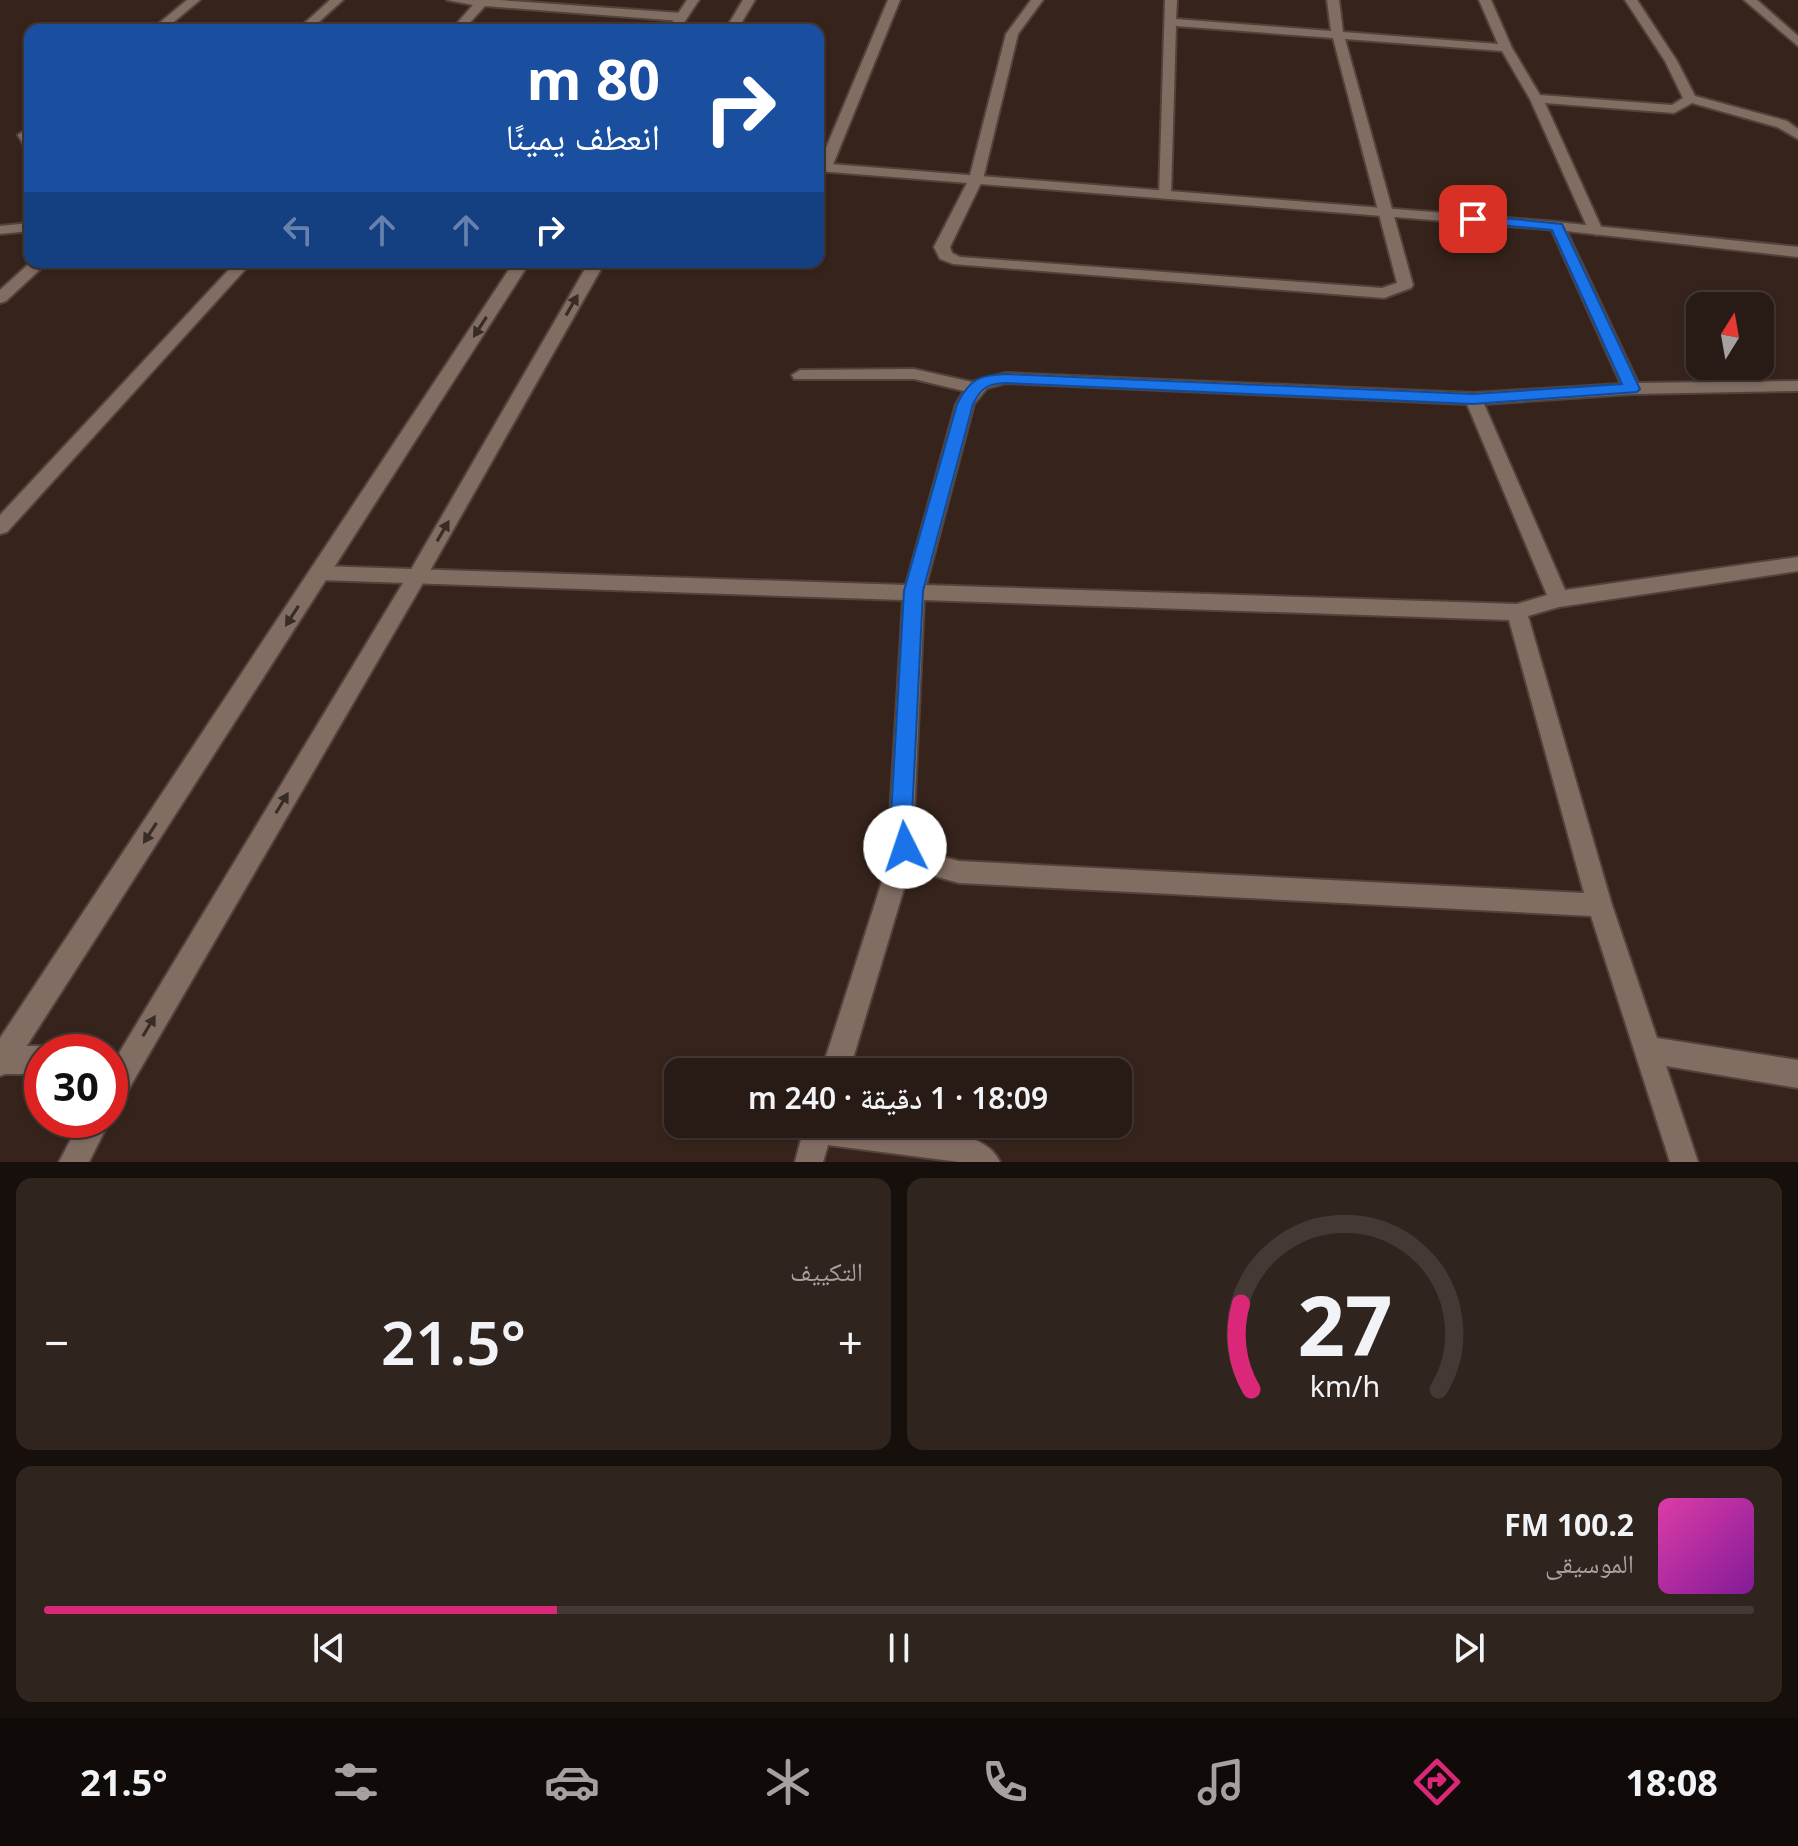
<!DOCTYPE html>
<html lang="ar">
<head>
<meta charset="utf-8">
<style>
  :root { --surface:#281b15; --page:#30241e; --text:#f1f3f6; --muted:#a5a1a0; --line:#443934; --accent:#db2777 }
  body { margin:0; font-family:"Noto Sans","Noto Naskh Arabic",sans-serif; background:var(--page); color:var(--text); direction:rtl; height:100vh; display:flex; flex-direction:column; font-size:30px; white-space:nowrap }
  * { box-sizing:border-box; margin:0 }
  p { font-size:26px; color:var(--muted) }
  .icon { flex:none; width:44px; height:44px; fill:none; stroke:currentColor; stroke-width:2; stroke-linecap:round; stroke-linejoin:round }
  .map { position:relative; height:1162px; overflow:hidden; direction:ltr }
  .side { display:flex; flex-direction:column; gap:16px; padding:16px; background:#160f0c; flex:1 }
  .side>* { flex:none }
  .banner { position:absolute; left:24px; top:24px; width:800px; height:244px; border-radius:16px; box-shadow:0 2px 6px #0004,0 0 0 2px var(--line); direction:rtl; background:#1a4fa0; color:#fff; overflow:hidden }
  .needle { width:52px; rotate:11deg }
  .controls { position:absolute; left:1686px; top:292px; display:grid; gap:16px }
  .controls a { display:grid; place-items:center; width:88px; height:88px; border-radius:16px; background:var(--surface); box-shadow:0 2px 6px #0004,0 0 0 2px var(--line); font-size:40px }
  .speed { position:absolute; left:24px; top:1034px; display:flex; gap:16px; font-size:40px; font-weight:700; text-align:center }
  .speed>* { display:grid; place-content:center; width:104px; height:104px; border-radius:50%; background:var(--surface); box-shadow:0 2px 6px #0004,0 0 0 2px var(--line); line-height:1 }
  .speed .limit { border:12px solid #d22; background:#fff; color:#111 }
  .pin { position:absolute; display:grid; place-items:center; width:68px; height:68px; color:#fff; margin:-34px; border-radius:16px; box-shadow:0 4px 12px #0006 }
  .me { position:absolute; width:88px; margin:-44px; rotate:356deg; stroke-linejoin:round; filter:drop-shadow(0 0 6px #0008) }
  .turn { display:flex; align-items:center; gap:28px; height:168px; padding:0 32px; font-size:36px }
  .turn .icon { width:104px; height:104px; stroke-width:2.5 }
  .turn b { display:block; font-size:56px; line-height:68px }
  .lanes { display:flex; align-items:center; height:76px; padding:0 32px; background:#0003; justify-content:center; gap:40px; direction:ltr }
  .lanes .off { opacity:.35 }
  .big { font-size:60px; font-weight:600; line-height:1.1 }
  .side .tile { flex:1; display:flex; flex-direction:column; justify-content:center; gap:12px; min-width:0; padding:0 28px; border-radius:16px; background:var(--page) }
  .side .dial { align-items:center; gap:0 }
  .dial svg { height:208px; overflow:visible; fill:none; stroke:var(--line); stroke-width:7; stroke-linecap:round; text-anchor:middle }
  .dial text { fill:var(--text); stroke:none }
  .song { display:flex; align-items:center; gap:24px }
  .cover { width:96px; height:96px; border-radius:12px; background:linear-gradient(135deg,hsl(320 70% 55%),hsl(290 70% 35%)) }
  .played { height:8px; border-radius:4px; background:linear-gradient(90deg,var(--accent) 30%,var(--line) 30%) }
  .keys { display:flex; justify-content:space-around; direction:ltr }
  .heat { display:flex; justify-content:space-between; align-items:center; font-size:44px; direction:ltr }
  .side .tiles { flex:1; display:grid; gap:16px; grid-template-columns:1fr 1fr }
  .tile:last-child { grid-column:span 2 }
  .trip { position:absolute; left:664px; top:1058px; width:468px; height:80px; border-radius:16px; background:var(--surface); box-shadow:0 2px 6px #0004,0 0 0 2px var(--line); font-weight:600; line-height:80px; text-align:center; direction:rtl }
  .tab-bar { display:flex; height:128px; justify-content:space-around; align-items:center; background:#100b08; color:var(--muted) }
  .tab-bar .icon { width:56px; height:56px }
  .tab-bar .active { color:var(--accent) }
  .tab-bar b { font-size:36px; color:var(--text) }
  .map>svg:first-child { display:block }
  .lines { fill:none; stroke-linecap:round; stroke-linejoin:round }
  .minor-casing { stroke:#52423c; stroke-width:4 }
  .tertiary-casing { stroke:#52423c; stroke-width:4 }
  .minor { fill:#826d63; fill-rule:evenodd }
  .tertiary { fill:#826d63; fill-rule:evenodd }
  .oneway { fill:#382c26 }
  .route { fill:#1a73e8; stroke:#114b97; stroke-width:2 }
</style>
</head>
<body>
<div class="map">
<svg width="1798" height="1162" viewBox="0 0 1798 1162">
  <rect width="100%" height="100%" fill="#36241c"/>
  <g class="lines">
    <defs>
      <g id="minor">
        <path d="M187 0H200L164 30H151Z"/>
        <path d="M330 0H343L310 30H297Z"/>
        <path d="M447 0H499L681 13 687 17 681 21 485 6 463 30H451L473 5Z"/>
        <path d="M888 0H900L832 167 820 170 818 167Z"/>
        <path d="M1031 0H1043L1018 34 983 179 950 247 952 253 960 257 1382 288 1397 283 1333 38 1176 26 1171 193 1159 196 1165 0H1177L1176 19 1331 31 1327 0H1339L1343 32 1498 44 1479 0H1491L1512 48 1540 95 1672 105 1683 98 1665 61 1625 0H1637L1677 61 1695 96 1787 121 1798 129V139L1777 127 1692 103 1674 113 1545 103 1603 231 1596 235 1589 231 1530 99 1502 51 1345 39 1413 285 1411 288 1384 298 953 264 940 259 934 247 969 179 1006 34Z"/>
        <path d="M1744 0H1757L1798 36V46Z"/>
        <path d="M30 127V148L25 147 18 135Z"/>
        <path d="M1557 222 1564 226 1638 383 1798 381V391L1632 394 1484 404 1565 590 1798 557V571L1559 607 1528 616 1612 905 1657 1038 1798 1060V1088L1666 1066 1698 1162H1670L1591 916 959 883 920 872 911 865 849 1072H821L893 847 890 816 903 600 320 580 310 573 320 566 906 585 956 404 964 391 914 379H794L792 375 800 370 914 369 972 382 1006 373 1473 393 1621 384 1550 226ZM1006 383 1467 404 1547 595 1517 604 926 585 974 404 987 388ZM924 600 1509 620 1584 893 959 861 935 855 916 842 914 816Z"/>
        <path d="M30 223V231L0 234V226Z"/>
        <path d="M31 262H48L6 301 0 303V290Z"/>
        <path d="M236 262H252L7 532 0 534V515Z"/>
        <path d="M0 1046H42L52 1052H42V1074H0Z"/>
        <path d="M805 1124C848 1124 981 1116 1000 1162H959L828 1145 823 1162H795Z"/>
      </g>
      <g id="tertiary">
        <path d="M687 0H699L679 30H667Z"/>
        <path d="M743 0H755L737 30H725Z"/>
        <path d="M818 163 1557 222 1798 247V257L1557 230 818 171Z"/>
        <path d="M514 262H530L10 1072 0 1076V1038Z"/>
        <path d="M589 262H605L423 583 120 1104 110 1108V1068L409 573Z"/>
        <path d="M81 1120H110L89 1162H59Z"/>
      </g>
    </defs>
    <use href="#minor" class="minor-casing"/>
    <use href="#tertiary" class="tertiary-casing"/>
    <use href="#minor" class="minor"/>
    <use href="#tertiary" class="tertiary"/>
  </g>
  <defs><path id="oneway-solid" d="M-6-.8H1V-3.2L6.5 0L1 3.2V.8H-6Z" transform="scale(2)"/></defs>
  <g class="oneway">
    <use href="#oneway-solid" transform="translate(572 305) rotate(-60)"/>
    <use href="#oneway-solid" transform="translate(480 327) rotate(123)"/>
    <use href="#oneway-solid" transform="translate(443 531) rotate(-60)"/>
    <use href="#oneway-solid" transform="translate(292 616) rotate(123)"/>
    <use href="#oneway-solid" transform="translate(282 803) rotate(-59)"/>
    <use href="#oneway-solid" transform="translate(150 833) rotate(123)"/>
    <use href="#oneway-solid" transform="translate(149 1026) rotate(-59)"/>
  </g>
  <path class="route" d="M1473 215 1562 224 1640 389 1637 392 1473 404 1006 383C987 384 982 387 973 404L923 591 912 816 916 847 913 854 905 857 898 854 891 816 904 591 957 404C970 379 979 375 1006 374L1473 394 1622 384 1552 230 1468 222 1466 219Z"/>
</svg>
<div class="controls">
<a><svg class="needle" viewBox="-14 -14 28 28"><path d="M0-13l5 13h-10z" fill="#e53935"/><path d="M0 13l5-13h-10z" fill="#a5a1a0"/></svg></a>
</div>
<div class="speed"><div class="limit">30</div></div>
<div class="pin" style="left:1473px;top:219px;background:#d93025"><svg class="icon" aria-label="arrive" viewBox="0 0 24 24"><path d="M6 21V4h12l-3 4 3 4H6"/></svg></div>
<svg class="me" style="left:905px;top:847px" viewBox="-20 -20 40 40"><circle r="19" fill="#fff"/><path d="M0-13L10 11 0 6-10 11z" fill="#1a73e8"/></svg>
<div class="trip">18:09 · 1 دقيقة · 240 m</div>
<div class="banner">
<div class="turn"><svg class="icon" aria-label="right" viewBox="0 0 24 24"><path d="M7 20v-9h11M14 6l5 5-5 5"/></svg><div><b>80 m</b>انعطف يمينًا</div></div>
<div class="lanes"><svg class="icon off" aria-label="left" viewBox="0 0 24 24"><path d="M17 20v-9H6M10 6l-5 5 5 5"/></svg><svg class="icon off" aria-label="ahead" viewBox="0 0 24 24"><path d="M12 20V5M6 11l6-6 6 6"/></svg><svg class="icon off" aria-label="ahead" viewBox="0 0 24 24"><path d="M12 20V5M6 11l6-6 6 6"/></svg><svg class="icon" aria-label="right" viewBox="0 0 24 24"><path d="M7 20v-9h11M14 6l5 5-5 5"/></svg></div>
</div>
</div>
<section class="side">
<div class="tiles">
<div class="tile dial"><svg viewBox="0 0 100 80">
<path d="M14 69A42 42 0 1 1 86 69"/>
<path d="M14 69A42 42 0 0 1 10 36" stroke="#db2777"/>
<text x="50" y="56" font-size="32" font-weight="700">27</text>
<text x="50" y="72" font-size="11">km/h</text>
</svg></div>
<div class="tile"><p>التكييف</p>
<div class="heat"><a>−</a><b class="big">21.5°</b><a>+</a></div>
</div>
<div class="tile">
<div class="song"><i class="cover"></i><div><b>100.2 FM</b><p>الموسيقى</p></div></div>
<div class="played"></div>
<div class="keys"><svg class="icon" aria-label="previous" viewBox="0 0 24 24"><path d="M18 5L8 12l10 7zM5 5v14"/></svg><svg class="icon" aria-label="pause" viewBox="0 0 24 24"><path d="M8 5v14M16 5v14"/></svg><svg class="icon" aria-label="next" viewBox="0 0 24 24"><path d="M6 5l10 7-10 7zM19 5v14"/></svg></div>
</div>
</div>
</section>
<nav class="tab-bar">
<b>18:08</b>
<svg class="icon active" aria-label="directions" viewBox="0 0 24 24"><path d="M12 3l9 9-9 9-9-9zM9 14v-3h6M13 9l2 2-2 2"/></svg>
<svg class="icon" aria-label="music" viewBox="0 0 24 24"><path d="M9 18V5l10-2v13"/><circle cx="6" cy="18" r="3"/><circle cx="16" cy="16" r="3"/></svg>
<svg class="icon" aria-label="phone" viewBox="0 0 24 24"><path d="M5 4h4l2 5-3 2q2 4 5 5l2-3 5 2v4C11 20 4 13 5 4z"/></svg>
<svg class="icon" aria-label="climate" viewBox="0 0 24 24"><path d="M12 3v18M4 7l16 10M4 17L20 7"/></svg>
<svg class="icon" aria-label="car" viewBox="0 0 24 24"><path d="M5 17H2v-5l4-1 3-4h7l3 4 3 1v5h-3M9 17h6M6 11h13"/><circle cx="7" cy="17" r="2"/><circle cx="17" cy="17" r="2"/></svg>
<svg class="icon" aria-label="filters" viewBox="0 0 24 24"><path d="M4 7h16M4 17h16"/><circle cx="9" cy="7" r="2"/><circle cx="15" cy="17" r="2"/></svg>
<b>21.5°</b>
</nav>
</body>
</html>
